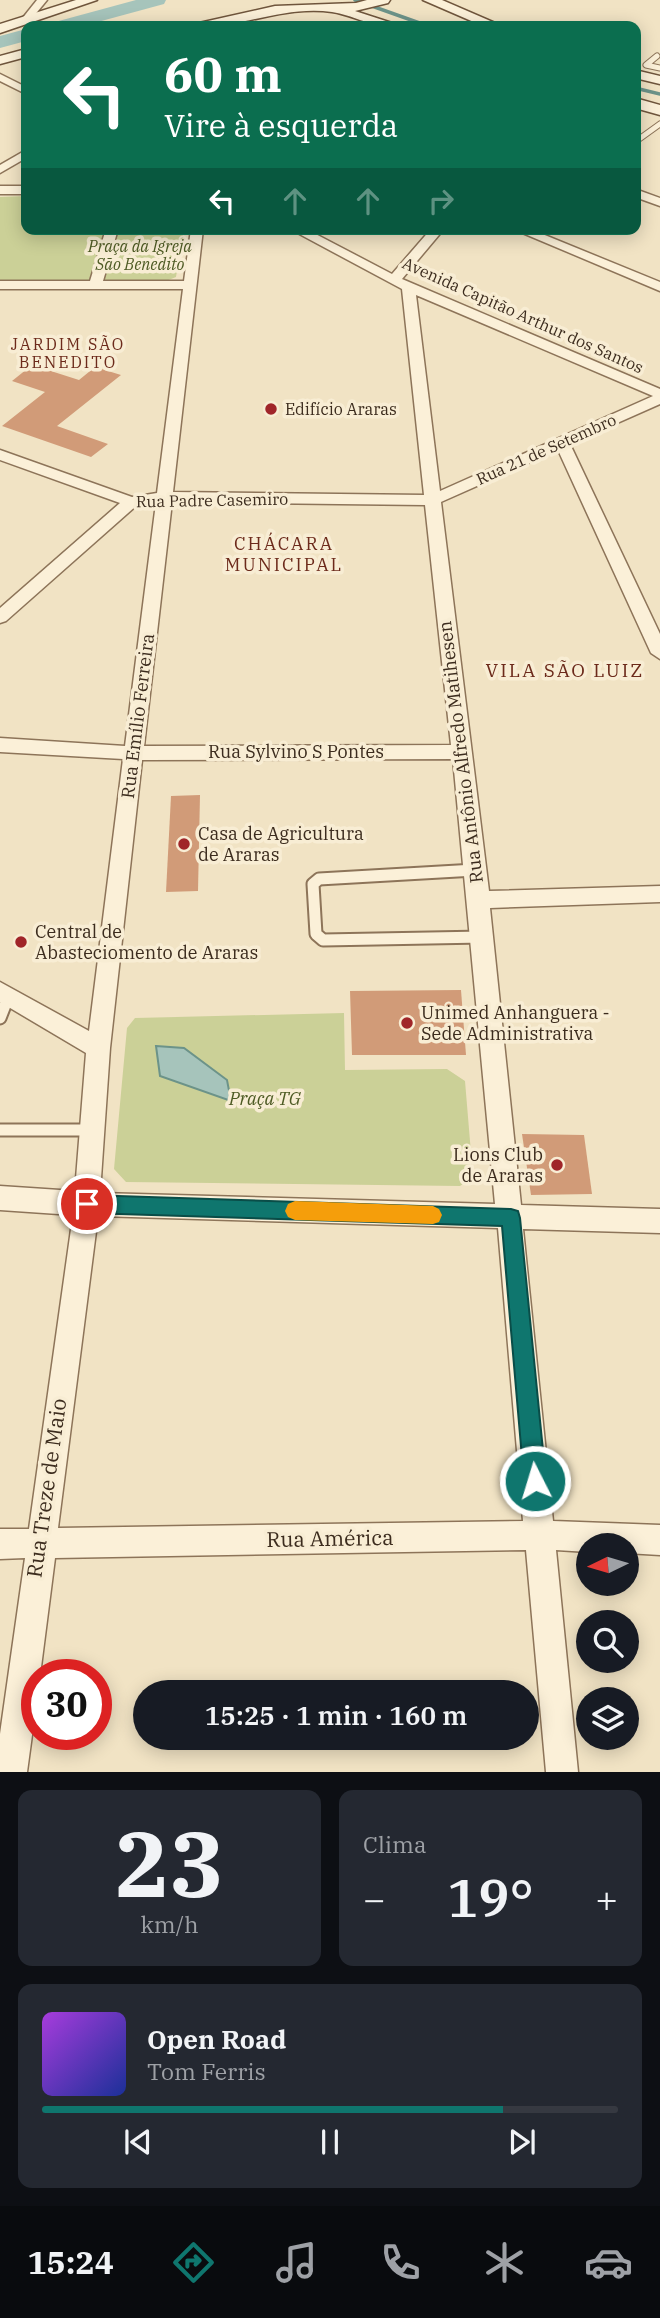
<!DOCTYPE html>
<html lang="pt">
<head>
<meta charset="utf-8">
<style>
  :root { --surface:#171b24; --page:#242831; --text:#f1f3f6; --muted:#9ea1a6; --line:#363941; --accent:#0f766e }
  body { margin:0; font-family:"IBM Plex Serif",serif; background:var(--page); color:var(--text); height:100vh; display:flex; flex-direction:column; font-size:26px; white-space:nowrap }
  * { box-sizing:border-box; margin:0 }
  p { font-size:23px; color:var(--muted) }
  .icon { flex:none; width:38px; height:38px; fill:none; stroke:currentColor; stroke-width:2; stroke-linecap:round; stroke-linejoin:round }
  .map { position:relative; height:1772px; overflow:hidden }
  .drawer { display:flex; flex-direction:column; gap:18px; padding:18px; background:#0d0f14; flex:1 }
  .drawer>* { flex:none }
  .banner { position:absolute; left:21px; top:21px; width:620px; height:214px; border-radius:14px; box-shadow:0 4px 18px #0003; background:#0b6e4f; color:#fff; overflow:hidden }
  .needle { width:46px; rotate:265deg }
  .controls { position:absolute; left:576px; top:1533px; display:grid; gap:14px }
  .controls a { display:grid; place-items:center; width:63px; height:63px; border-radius:50%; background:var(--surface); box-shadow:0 4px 18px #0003; font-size:35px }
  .speed { position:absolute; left:21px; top:1659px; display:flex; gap:14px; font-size:35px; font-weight:700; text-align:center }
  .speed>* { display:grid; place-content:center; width:91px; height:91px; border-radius:50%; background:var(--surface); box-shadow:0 4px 18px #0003; line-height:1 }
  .speed .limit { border:10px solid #d22; background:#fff; color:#111 }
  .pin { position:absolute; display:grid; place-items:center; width:60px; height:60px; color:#fff; margin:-30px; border:4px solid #fff; border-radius:50%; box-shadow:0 2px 7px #0007 }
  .me { position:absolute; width:77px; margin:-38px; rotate:355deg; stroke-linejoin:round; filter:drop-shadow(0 0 5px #0008) }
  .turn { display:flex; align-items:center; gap:24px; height:147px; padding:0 28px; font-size:32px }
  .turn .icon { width:91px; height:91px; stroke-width:2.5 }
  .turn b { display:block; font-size:49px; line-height:60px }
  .lanes { display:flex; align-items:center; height:66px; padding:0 28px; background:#0003; justify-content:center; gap:35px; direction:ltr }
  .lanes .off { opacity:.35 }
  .big { font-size:52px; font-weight:600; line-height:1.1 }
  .drawer .tile { flex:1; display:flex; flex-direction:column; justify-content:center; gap:10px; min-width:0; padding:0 24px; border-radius:14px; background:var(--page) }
  .drawer .dial { align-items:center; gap:0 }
  .dial b { font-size:91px; line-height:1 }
  .song { display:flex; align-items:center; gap:21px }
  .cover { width:84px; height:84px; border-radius:10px; background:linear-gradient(135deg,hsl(280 70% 55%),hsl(230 70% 35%)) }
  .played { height:7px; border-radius:4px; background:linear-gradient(90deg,var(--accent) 80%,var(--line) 80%) }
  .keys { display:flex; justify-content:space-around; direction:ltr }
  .heat { display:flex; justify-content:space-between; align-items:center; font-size:38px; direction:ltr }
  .drawer .tiles { flex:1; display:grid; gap:18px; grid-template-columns:1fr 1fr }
  .tile:last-child { grid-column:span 2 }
  .trip { position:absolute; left:133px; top:1680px; width:406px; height:70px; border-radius:35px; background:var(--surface); box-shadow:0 4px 18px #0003; font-weight:600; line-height:70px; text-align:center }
  .menu { display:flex; height:112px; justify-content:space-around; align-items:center; background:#090b0e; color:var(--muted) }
  .menu .icon { width:49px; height:49px }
  .menu .active { color:var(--accent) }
  .menu b { font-size:32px; color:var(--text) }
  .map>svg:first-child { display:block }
  .green { fill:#cbd097 }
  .water { fill:#a6c4bb; stroke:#6c9389; stroke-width:2 }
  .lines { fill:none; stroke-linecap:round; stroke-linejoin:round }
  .stream { stroke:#6c9389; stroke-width:3.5 }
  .river { fill:#a6c4bb; fill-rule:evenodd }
  .building { fill:#d19b78 }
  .lane-far1-casing { stroke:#8d7459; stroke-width:7 }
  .lane-casing { stroke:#8d7459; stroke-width:15 }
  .street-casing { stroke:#8d7459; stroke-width:3 }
  .secondary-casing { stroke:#6f553c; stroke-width:3 }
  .lane-far1 { stroke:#fbf0d8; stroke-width:5 }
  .lane { stroke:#fbf0d8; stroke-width:11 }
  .street { fill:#fbf0d8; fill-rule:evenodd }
  .secondary { fill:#fbf0d8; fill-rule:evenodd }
  .route { fill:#0f766e; stroke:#0a4d48; stroke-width:2 }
  .slow { fill:#f59e0b }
  .poi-dot { fill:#a02529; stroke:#f8edd4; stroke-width:2.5 }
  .labels { text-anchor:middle; stroke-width:7; stroke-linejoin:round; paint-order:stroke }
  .far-park-label { font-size:16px; font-style:italic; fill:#4d5a23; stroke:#f8edd4 }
  .far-street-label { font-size:16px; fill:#3c2c1e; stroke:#f8edd4 }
  .far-neighbourhood-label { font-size:16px; letter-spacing:2px; fill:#6c2a1b; stroke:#f8edd4 }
  .far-poi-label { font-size:16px; fill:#3c2c1e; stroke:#f8edd4; text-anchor:start }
  .far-quarter-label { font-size:18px; letter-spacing:2px; fill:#6c2a1b; stroke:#f8edd4 }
  .street-label { font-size:18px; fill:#3c2c1e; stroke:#f8edd4 }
  .poi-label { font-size:18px; fill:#3c2c1e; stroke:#f8edd4; text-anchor:start }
  .park-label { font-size:18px; font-style:italic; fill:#4d5a23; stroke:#f8edd4 }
  .neighbourhood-label { font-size:19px; letter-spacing:2px; fill:#6c2a1b; stroke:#f8edd4 }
  .near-street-label { font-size:21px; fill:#3c2c1e; stroke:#f8edd4 }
</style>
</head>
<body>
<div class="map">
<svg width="660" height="1772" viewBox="0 0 660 1772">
  <rect width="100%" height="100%" fill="#f1e3c4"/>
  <g class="green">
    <path d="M26 196V229H184L176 277 166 281 0 280V197Z"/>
    <path d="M344 1013 345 1070 447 1069 465 1081 473 1177 460 1186 126 1182 114 1169 127 1028 135 1018Z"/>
  </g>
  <path class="water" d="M156 1046 184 1048 227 1080 231 1101 160 1076Z"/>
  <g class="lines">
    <g class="stream">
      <path d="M355 0 428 26"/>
      <path d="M635 88 660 94"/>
    </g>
    <g class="river">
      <path d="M136 0H166L164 4 83 26H52L55 22Z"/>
      <path d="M26 29V41L0 48V36Z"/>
    </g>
  </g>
  <g class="building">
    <path d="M32 365 79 380 95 367 121 375 57 426 108 444 91 457 2 426 45 392 12 381Z"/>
    <path d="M200 795 198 891 166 892 171 796Z"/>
    <path d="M461 990 466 1055H352L350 991Z"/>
    <path d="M522 1134 584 1135 592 1194 531 1195Z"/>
  </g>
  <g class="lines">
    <defs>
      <g id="lane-far1">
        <path d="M657 56 646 65 660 68"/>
        <path d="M635 142 660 124"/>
      </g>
      <g id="lane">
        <path d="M475 870 319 879 313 884 316 934 323 940 483 937"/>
        <path d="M0 1018 9 995"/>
        <path d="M0 1130H91"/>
      </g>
      <g id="street">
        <path d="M37 0H47L29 22H23L21 20Z"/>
        <path d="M372 18 375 19V23L351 26Z"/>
        <path d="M0 74 26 87V94L0 81Z"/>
        <path d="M26 150V158L0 173V165Z"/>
        <rect x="0" y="186" width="26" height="8"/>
        <path d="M635 189 660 198V206L635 197Z"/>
        <path d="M106 229H118L103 281H184L191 229H203L173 492 424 495 402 289 290 229H306L392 274 431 229H444L402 279 660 389V404L570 444 660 634V659L651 653 558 450 441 502 489 891 660 886V902L490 908 521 1205 660 1209V1233L523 1229 553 1521 660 1525V1555L626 1553V1545H588V1552L556 1550 578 1772H546L526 1550 55 1558 40 1675H37V1698L27 1772H0V1734L25 1558 0 1559V1529H29L73 1215 0 1210V1186L75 1191 86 1053 0 1002V982L89 1031 123 759 0 752V738L125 746 156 503 136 506 6 621 0 623V608L120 503 0 460V450L132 497 157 493 183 289H0V281H90ZM416 295 653 396 440 491ZM172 502 425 505 451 745 144 746ZM453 759 495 1204 100 1193 110 1048 142 760ZM98 1216 498 1228 523 1521 58 1528Z"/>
        <path d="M513 229H530L660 282V291Z"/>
      </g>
      <g id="secondary">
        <path d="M76 0H97L0 33V24Z"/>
        <path d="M367 0H390L388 3 355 11 392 23 394 26C367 26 353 15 332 12 286 5 242 28 197 26L199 23 275 6 356 3Z"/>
        <path d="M423 0H442L502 26H483Z"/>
        <path d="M26 49V57L0 64V56Z"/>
        <path d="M635 70 660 76V84L635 78Z"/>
        <path d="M635 98 660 105V115L635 108Z"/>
      </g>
    </defs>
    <use href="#lane-far1" class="lane-far1-casing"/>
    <use href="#lane" class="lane-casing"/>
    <use href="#street" class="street-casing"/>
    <use href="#secondary" class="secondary-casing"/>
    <use href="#lane-far1" class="lane-far1"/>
    <use href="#lane" class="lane"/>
    <use href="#street" class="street"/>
    <use href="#secondary" class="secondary"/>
  </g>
  <path class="route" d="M87 1195 511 1209 518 1211 520 1218 546 1481 543 1488 535 1492 527 1488 524 1481 502 1226 87 1213 80 1210 77 1204 80 1197Z"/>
  <path class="slow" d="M295 1201 433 1206 439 1209 442 1215 439 1222 433 1224 295 1220 288 1217 285 1211 288 1204Z"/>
  <g class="poi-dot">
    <circle cx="271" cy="409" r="7"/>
    <circle cx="184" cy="844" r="7"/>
    <circle cx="21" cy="942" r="7"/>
    <circle cx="407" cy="1023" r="7"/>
    <circle cx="557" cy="1165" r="7"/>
  </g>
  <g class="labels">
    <g class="far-park-label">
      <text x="140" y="252">Praça da Igreja<tspan x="140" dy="18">São Benedito</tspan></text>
    </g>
    <g class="far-street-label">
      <text transform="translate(523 315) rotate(24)" y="6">Avenida Capitão Arthur dos Santos</text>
      <text transform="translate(546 449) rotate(-24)" y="6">Rua 21 de Setembro</text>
      <text transform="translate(212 500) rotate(-1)" y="6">Rua Padre Casemiro</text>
    </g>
    <g class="far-neighbourhood-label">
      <text x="68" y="350">JARDIM SÃO<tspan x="68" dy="18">BENEDITO</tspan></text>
    </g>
    <g class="far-poi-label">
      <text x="285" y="415">Edifício Araras</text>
    </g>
    <g class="far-quarter-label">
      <text x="284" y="550">CHÁCARA<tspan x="284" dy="21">MUNICIPAL</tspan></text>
    </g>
    <g class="street-label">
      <text transform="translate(138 716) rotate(-83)" y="6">Rua Emílio Ferreira</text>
      <text x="296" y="758">Rua Sylvino S Pontes</text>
      <text transform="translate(461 752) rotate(-97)" y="6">Rua Antônio Alfredo Matihesen</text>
    </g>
    <g class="poi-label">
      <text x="198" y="840">Casa de Agricultura<tspan x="198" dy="21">de Araras</tspan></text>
      <text x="35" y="938">Central de<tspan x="35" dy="21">Abasteciomento de Araras</tspan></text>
      <text x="421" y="1019">Unimed Anhanguera -<tspan x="421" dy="21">Sede Administrativa</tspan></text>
      <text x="543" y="1161" text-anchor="end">Lions Club<tspan x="543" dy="21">de Araras</tspan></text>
    </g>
    <g class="park-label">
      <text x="265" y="1105">Praça TG</text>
    </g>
    <g class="neighbourhood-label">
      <text x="565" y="677">VILA SÃO LUIZ</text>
    </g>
    <g class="near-street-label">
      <text transform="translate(47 1488) rotate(-82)" y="7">Rua Treze de Maio</text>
      <text transform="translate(330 1539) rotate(-1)" y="7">Rua América</text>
    </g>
  </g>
</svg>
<div class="controls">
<a><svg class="needle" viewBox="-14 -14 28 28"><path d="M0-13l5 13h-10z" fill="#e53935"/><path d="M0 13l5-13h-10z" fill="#9ea1a6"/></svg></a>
<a><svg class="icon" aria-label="search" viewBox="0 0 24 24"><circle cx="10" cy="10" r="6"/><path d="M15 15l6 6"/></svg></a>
<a><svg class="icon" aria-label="layers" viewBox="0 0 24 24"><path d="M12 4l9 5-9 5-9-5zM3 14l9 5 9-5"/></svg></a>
</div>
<div class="speed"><div class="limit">30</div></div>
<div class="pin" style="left:87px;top:1204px;background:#d93025"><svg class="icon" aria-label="arrive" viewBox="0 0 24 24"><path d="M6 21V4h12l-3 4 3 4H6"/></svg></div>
<svg class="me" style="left:535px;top:1481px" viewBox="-20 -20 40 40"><circle r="17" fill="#0f766e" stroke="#fff" stroke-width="3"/><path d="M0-11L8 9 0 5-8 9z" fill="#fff"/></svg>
<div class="trip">15:25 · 1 min · 160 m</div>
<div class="banner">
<div class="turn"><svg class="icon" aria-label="left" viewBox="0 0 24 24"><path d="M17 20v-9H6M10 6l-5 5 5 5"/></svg><div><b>60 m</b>Vire à esquerda</div></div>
<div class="lanes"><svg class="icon" aria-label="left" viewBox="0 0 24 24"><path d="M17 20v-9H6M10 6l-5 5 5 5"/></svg><svg class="icon off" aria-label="ahead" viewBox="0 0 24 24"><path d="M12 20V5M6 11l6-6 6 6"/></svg><svg class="icon off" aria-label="ahead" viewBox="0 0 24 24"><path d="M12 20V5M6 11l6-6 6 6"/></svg><svg class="icon off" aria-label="right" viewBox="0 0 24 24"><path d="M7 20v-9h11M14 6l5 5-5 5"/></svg></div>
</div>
</div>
<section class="drawer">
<div class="tiles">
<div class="tile dial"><b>23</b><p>km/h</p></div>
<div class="tile"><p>Clima</p>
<div class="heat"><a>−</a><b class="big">19°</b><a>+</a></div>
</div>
<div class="tile">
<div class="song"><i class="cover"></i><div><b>Open Road</b><p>Tom Ferris</p></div></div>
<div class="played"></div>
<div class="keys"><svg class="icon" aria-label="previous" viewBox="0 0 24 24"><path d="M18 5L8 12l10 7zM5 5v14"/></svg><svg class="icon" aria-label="pause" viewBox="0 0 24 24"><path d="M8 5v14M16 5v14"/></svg><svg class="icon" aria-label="next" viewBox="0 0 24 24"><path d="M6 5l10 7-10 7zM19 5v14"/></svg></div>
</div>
</div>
</section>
<nav class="menu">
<b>15:24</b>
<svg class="icon active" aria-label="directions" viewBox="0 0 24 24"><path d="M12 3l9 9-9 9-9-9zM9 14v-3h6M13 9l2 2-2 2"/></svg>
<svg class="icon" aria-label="music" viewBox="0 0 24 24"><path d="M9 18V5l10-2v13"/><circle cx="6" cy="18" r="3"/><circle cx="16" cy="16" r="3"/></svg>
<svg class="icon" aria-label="phone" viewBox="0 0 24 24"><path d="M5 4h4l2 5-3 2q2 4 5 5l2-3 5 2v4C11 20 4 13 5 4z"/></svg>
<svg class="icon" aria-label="climate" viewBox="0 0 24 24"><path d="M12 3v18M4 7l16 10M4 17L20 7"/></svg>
<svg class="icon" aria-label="car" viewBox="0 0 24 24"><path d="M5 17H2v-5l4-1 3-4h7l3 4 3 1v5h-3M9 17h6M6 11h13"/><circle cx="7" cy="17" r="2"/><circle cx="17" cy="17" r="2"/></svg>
</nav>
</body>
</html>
